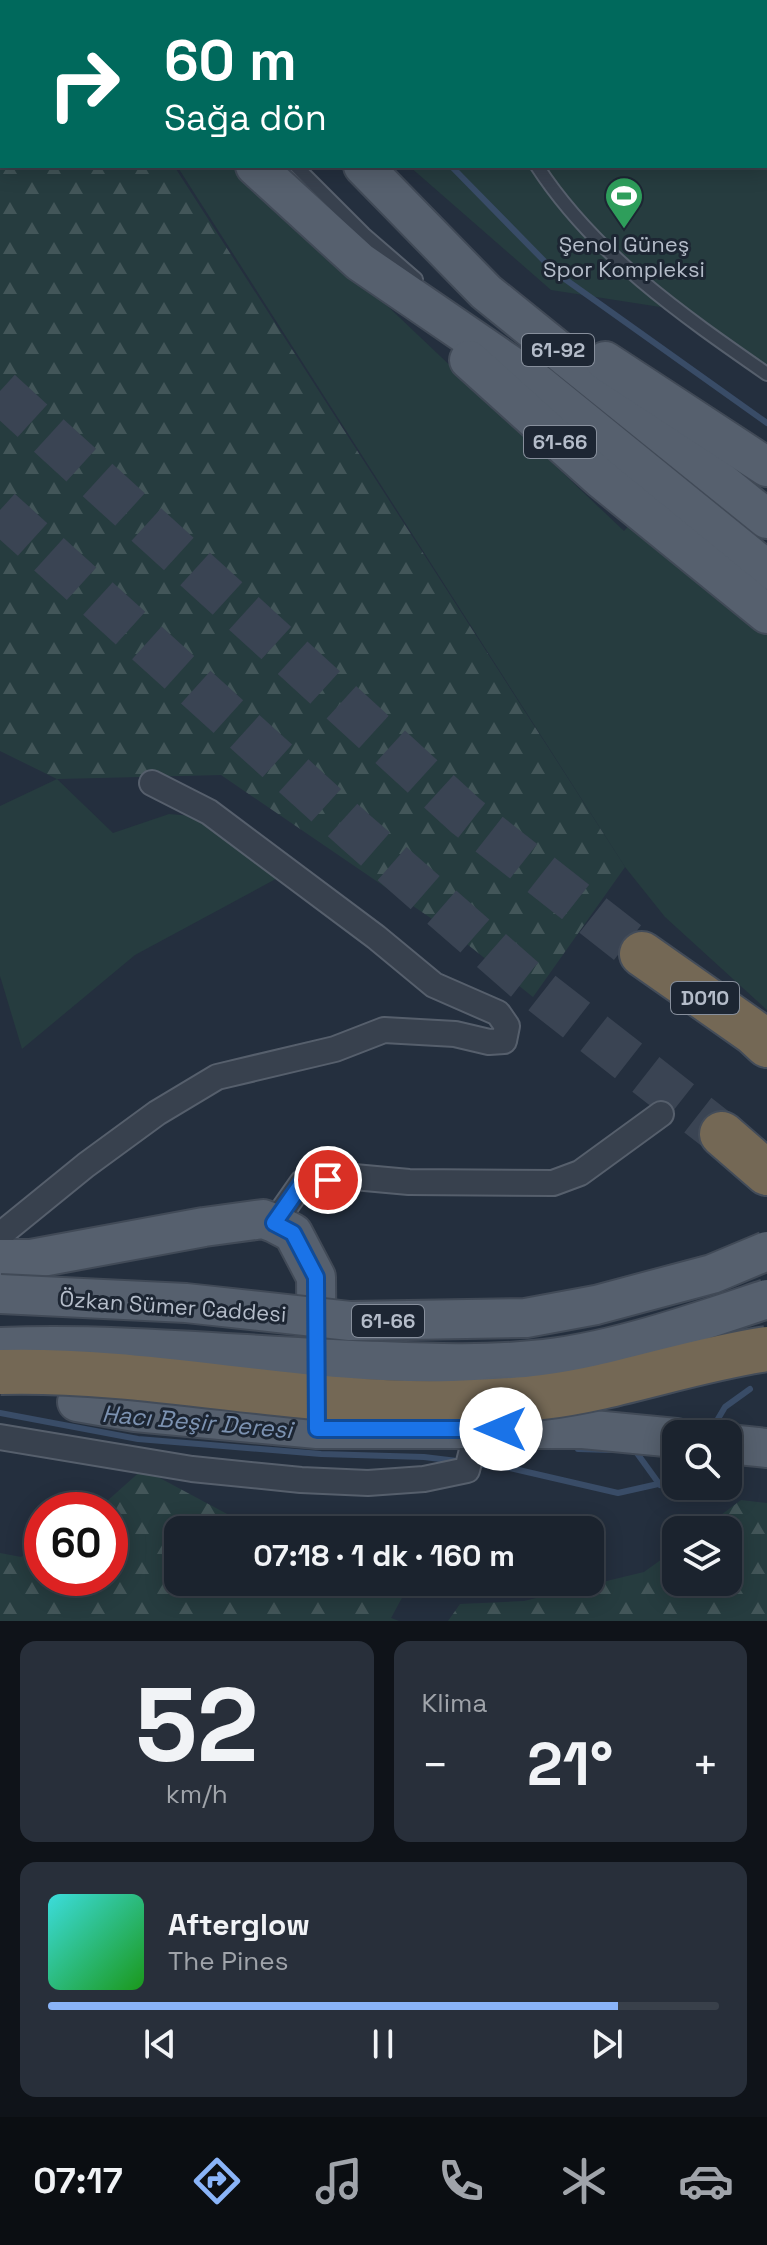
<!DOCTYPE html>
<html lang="tr">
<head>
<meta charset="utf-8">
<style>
  :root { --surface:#1b232e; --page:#282f3a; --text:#f1f3f6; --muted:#a0a4aa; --line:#39404a; --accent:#8ab4f8 }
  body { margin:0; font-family:"Space Grotesk",sans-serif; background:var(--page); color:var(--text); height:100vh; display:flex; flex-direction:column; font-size:30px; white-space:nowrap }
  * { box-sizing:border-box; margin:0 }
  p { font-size:26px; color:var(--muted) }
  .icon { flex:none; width:44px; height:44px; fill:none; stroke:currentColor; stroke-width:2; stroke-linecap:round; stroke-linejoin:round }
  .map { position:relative; height:1621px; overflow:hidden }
  .drawer { display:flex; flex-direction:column; gap:20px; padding:20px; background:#0f1319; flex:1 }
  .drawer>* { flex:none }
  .banner { position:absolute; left:0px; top:0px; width:768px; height:168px; box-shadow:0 4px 20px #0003,0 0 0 2px var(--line); background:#00695c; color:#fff; overflow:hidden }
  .buttons { position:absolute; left:662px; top:1420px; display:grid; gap:16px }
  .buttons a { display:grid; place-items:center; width:80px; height:80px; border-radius:16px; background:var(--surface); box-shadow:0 4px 20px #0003,0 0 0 2px var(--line); font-size:40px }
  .speed { position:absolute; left:24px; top:1492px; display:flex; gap:16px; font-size:40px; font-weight:700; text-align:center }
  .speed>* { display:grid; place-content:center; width:104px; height:104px; border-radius:50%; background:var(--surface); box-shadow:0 4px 20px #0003,0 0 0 2px var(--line); line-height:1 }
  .speed .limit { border:12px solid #d22; background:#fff; color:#111 }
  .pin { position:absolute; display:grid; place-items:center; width:68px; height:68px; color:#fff; margin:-34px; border:4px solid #fff; border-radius:50%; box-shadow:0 2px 8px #0007 }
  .me { position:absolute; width:88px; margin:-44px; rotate:270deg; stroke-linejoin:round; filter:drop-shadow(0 0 6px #0008) }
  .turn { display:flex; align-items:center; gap:28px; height:168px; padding:0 32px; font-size:36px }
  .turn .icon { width:104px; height:104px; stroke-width:2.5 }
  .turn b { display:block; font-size:56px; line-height:68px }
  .big { font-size:60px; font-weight:800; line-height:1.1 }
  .drawer .widget { flex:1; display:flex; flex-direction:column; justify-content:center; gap:12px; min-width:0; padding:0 28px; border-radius:16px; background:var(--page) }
  .drawer .dial { align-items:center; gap:0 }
  .dial b { font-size:104px; line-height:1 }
  .song { display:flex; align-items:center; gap:24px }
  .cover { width:96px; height:96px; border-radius:12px; background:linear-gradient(135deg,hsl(180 70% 55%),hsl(120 70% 35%)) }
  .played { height:8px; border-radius:4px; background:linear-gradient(90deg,var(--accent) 85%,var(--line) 85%) }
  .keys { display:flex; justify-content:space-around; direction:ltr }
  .heat { display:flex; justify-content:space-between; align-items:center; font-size:44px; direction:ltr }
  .drawer .tiles { flex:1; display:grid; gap:20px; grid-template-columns:1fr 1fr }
  .widget:last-child { grid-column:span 2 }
  .trip { position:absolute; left:164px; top:1516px; width:440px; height:80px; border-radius:16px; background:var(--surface); box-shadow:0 4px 20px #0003,0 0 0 2px var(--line); font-weight:800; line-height:80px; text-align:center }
  .tab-bar { display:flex; height:128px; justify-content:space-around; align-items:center; background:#0b0e12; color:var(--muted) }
  .tab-bar .icon { width:56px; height:56px }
  .tab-bar .on { color:var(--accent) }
  .tab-bar b { font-size:36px; color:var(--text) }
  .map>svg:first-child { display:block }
  .grass { fill:#263c3f }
  .forest { fill:url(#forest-firs) }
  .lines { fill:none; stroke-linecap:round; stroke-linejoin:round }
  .stream { stroke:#394c67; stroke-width:6 }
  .highway-tunnel { stroke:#3a4453; stroke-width:44; stroke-dasharray:44 22; stroke-linecap:butt }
  .lane-casing { stroke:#565f6c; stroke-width:16 }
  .street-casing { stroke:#565f6c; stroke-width:28 }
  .secondary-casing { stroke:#565f6c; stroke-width:38 }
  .primary-casing { stroke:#414a57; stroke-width:42 }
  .highway-casing { stroke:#434c59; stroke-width:48 }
  .lane { stroke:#38414e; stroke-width:12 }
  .street { stroke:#38414e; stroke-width:24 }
  .secondary { stroke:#465061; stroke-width:34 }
  .primary { stroke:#56606e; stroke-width:38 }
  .highway { stroke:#746855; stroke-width:44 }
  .primary-bridge-casing { stroke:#414a57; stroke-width:42; stroke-linecap:butt }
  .highway-bridge-casing { stroke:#434c59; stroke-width:48; stroke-linecap:butt }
  .primary-bridge { stroke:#56606e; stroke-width:38 }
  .highway-bridge { stroke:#746855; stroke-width:44 }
  .route-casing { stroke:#114b97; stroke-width:20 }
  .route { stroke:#1a73e8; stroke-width:14 }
  .labels { text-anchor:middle; stroke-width:6; stroke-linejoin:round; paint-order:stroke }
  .shield { fill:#1d2633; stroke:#878f9c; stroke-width:2 }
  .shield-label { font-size:20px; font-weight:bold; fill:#b4bcc9 }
  .poi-label { font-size:22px; fill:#b4bcc9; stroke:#1d2633 }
  .street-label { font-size:22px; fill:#b4bcc9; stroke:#1d2633 }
  .water-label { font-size:24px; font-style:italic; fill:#7c92b1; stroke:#1d2633 }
</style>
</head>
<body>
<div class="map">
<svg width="767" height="1621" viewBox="0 0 767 1621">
  <defs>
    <pattern id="forest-firs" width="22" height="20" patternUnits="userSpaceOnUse" patternTransform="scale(2)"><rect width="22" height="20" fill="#263c3f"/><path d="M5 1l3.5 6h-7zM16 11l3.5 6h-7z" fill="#435659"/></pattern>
  </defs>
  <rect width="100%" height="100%" fill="#242f3e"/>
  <g class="grass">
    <path d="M267 0H767V374L673 309 551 290 409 166H766V2Z"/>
    <path d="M177 166H236L256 181 624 531 651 501 767 598V1010L665 917 625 867Z"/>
    <path d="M57 779 113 833 169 814 205 817 285 874 135 955 22 1049 0 976V806Z"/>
  </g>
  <g class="forest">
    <path d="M0 0 75 2H2V166H174L625 867 533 997 457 936 221 775 57 779 0 751Z"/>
    <path d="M143 1469 257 1530H178V1582H345L365 1594H404L391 1618 399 1621H0V1553L21 1557 42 1545V1578H110V1510H97Z"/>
    <path d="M741 1500 767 1503V1621H448L460 1604 524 1601 644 1572 676 1549V1582H728V1530H701Z"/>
  </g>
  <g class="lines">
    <g class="stream">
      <path d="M303 0 305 2"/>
      <path d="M451 166 555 272 767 423"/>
      <path d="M0 1413 138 1439 321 1454 424 1457 457 1461"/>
      <path d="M709 1434 725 1407 750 1389"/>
      <path d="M578 1449 610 1450"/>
      <path d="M634 1449 660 1485"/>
      <path d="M476 1464 510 1468 618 1493 676 1480"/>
    </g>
    <g class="highway-tunnel">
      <path d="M0 391 466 816 642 954"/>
      <path d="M0 510 357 833 524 979 722 1134"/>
    </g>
    <defs>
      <g id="lane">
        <path d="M165 0 166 2"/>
        <path d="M451 0 452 2"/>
        <path d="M296 166 364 234 416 279"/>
        <path d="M537 166C594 254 682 315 767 374"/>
      </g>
      <g id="street">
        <path d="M274 1223 302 1183 354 1177 409 1182 553 1183 580 1173 661 1114"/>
        <path d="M0 1235 86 1165 157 1113 217 1077 335 1049 384 1030 455 1034 489 1042 504 1041 507 1026 498 1013 434 985 376 937 209 812 152 783"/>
        <path d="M0 1437 192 1469 301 1480 368 1483 424 1479 467 1470 472 1450 473 1429"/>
      </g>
      <path id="secondary" d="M0 4H2"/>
      <g id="primary">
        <path d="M124 0 125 2"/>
        <path d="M227 0 228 2"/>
        <path d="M255 166 360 262 538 384 767 570"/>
        <path d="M363 166 486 292 767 519"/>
        <path d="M469 360 600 478 767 614"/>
        <path d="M605 361 767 467"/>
        <path d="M0 1259H31L204 1227 263 1219 274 1223 293 1233 316 1277 317 1390"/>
        <path d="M77 1402 135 1412 317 1429H583L676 1438"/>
        <path d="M728 1444 767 1448"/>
      </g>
      <g id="highway">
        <path d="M642 954 753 1032 767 1045"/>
        <path d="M722 1134 767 1173"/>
      </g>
    </defs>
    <use href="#lane" class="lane-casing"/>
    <use href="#street" class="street-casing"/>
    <use href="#secondary" class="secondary-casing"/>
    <use href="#primary" class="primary-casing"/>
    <use href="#highway" class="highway-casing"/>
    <use href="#lane" class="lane"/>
    <use href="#street" class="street"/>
    <use href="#secondary" class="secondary"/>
    <use href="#primary" class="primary"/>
    <use href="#highway" class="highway"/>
    <defs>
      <g id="primary-bridge">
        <path d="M0 1294 186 1303 350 1321 526 1318 596 1305 712 1274 767 1251"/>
        <path d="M0 1347C127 1342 254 1357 381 1361 432 1363 483 1365 533 1360 608 1354 695 1323 767 1299"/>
      </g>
      <path id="highway-bridge" d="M0 1372C152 1368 301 1407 452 1403 482 1402 513 1401 543 1397 618 1388 691 1360 767 1349"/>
    </defs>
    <use href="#primary-bridge" class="primary-bridge-casing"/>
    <use href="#highway-bridge" class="highway-bridge-casing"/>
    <use href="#primary-bridge" class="primary-bridge"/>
    <use href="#highway-bridge" class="highway-bridge"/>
  </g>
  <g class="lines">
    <defs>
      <path id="route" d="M328 1180 302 1183 274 1223 293 1233 316 1277 317 1429H501"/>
    </defs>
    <use href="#route" class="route-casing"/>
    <use href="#route" class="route"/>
  </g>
  <defs>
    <symbol id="stadium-pin" viewBox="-11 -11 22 30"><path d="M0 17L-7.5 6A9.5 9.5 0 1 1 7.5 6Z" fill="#2e9e5b" stroke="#1d2633"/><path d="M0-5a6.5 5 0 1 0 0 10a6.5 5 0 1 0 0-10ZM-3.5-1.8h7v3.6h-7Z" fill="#fff"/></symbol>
  </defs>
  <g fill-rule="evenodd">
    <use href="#stadium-pin" x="602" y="174" width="44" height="60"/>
  </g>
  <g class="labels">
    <g class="shield">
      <rect x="522" y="334" width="72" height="32" rx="6"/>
      <rect x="524" y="426" width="72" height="32" rx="6"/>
      <rect x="671" y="982" width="68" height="32" rx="6"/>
      <rect x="352" y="1305" width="72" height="32" rx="6"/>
    </g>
    <g class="shield-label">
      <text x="558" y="357">61-92</text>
      <text x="560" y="449">61-66</text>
      <text x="705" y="1005">D010</text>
      <text x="388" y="1328">61-66</text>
    </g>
    <g class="poi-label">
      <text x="624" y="252">Şenol Güneş<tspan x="624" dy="25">Spor Kompleksi</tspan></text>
    </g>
    <g class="street-label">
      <text transform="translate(173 1306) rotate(4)" y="8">Özkan Sümer Caddesi</text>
    </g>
    <g class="water-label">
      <text transform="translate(197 1422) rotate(5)" y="8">Hacı Beşir Deresi</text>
    </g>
  </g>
</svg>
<div class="buttons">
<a><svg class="icon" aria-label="search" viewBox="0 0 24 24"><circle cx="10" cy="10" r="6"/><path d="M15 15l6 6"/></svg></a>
<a><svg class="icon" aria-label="layers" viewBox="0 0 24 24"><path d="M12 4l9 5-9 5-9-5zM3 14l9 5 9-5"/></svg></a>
</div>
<div class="speed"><div class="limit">60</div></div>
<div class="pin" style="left:328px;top:1180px;background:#d93025"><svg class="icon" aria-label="arrive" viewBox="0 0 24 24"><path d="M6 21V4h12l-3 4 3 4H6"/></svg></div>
<svg class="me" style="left:501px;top:1429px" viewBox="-20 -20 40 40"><circle r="19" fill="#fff"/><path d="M0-13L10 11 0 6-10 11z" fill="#1a73e8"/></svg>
<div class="trip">07:18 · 1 dk · 160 m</div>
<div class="banner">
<div class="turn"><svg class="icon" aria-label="right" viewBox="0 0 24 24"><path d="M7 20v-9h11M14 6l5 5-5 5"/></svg><div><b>60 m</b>Sağa dön</div></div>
</div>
</div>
<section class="drawer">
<div class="tiles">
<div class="widget dial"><b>52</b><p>km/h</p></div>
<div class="widget"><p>Klima</p>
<div class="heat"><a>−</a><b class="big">21°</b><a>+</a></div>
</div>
<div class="widget">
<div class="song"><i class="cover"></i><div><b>Afterglow</b><p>The Pines</p></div></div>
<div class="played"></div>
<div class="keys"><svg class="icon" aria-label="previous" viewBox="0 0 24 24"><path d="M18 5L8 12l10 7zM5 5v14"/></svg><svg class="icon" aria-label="pause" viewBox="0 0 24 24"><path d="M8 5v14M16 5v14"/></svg><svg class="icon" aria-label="next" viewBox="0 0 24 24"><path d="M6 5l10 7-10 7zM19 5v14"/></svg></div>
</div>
</div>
</section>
<nav class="tab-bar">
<b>07:17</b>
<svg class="icon on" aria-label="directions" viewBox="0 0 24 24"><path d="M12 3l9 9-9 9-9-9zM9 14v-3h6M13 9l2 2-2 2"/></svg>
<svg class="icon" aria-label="music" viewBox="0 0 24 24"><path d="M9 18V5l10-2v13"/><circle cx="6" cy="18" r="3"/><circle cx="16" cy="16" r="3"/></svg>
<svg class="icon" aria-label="phone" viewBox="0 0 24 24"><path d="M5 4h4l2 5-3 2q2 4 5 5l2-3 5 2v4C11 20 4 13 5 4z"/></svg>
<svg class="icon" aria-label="climate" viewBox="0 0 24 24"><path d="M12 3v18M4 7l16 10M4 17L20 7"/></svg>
<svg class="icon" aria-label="car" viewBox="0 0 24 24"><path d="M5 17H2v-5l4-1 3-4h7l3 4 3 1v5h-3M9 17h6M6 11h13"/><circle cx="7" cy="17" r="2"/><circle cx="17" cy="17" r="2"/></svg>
</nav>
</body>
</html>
